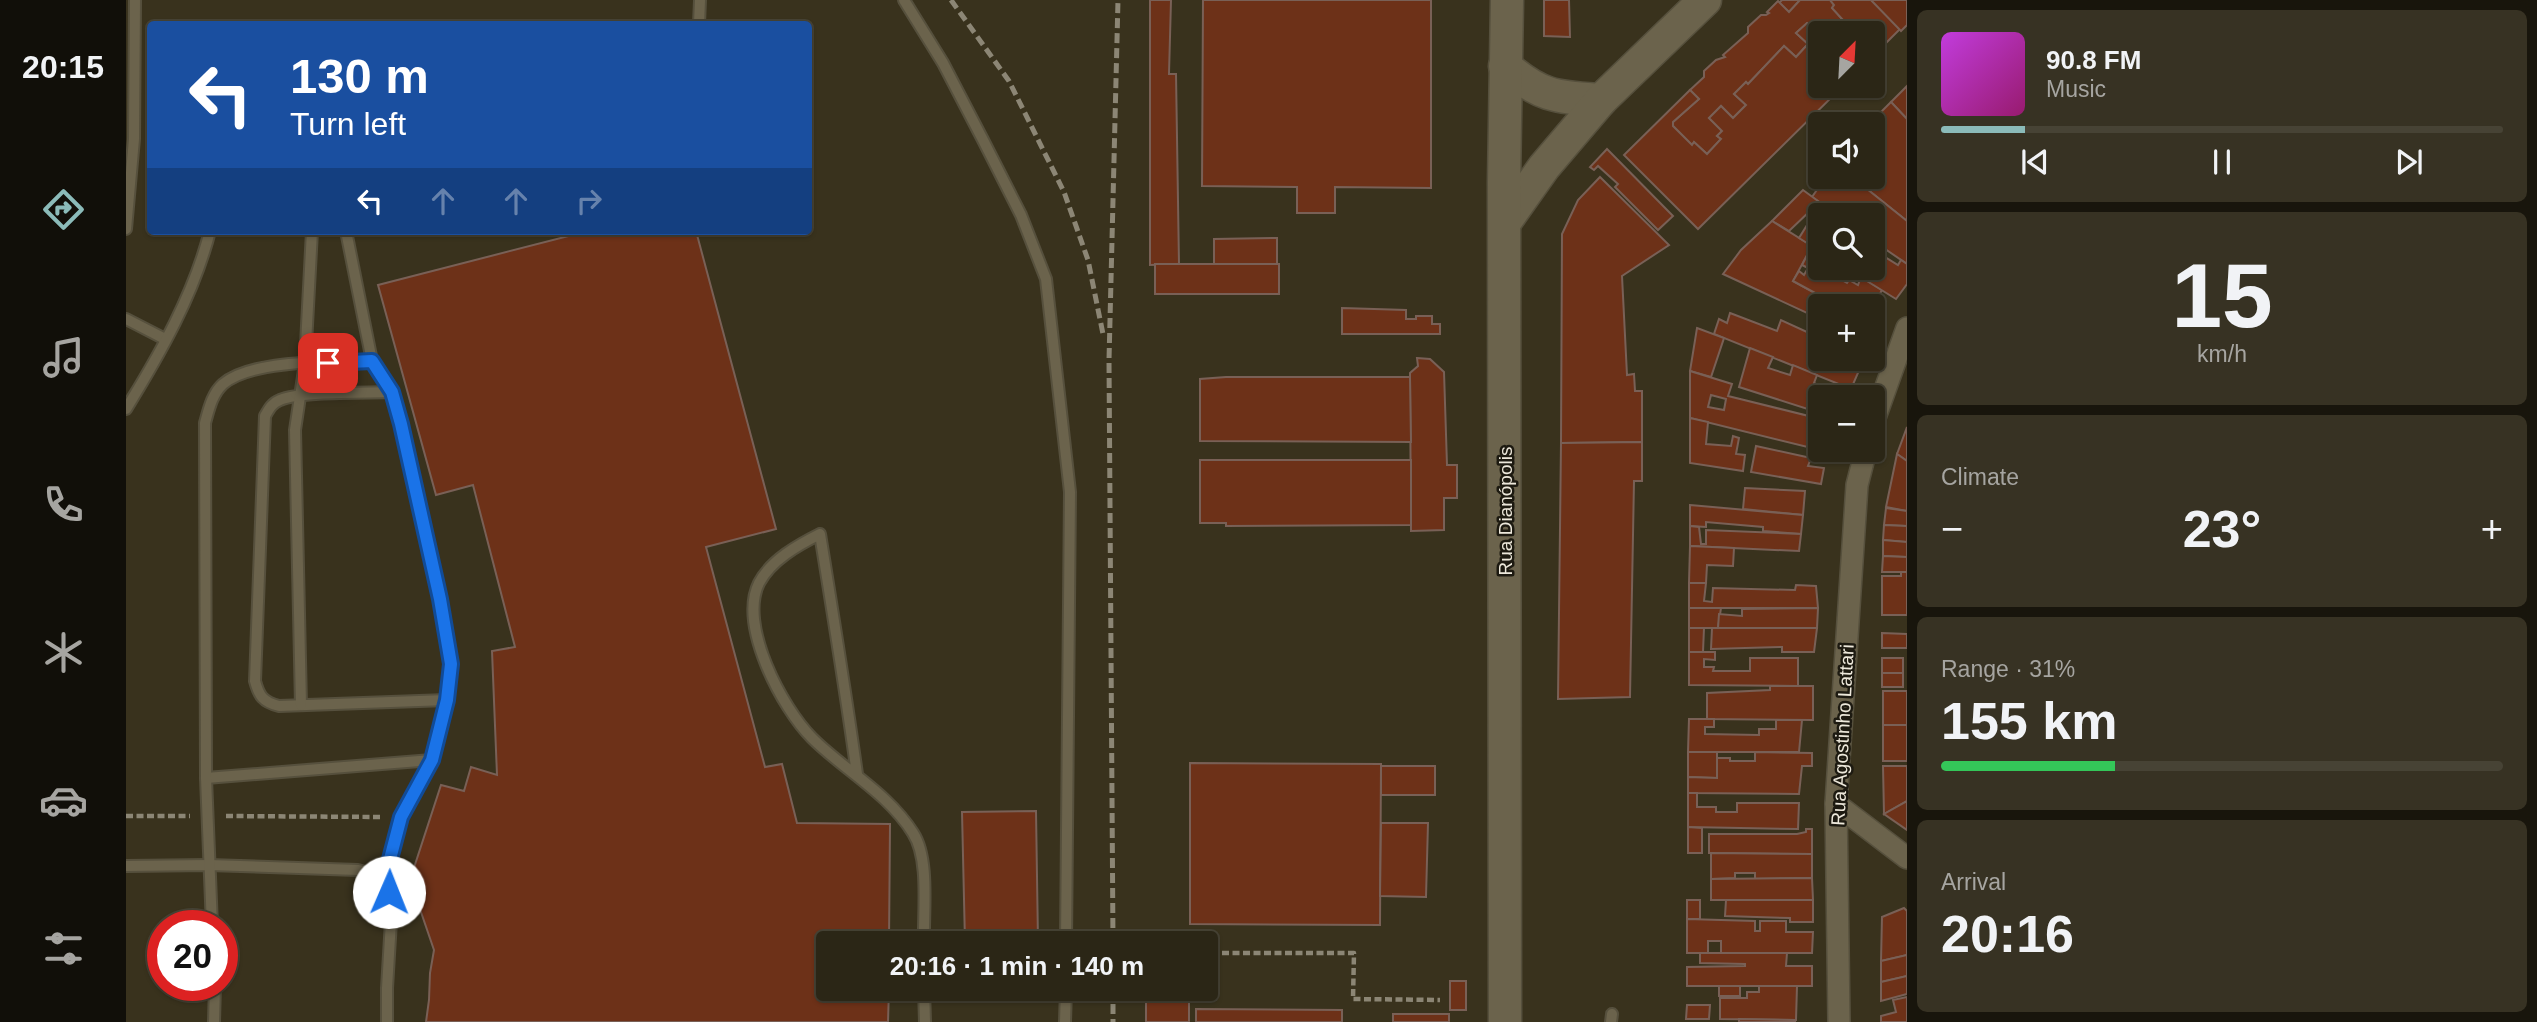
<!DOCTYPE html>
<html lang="en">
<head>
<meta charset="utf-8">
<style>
  :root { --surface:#2b2616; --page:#373223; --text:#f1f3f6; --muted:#a6a5a1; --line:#474335; --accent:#8bbbb9 }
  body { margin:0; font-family:Helvetica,sans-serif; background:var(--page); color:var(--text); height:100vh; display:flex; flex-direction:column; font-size:26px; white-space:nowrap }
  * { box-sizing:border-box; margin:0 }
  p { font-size:23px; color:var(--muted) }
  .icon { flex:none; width:38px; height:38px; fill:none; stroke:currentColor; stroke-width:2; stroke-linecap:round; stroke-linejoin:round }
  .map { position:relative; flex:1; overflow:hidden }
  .side { display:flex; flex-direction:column; gap:10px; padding:10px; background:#18150c; width:630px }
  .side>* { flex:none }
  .top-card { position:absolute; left:21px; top:21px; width:665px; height:214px; border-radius:7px; box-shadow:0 2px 5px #0004,0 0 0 2px var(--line); background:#1a4fa0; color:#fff; overflow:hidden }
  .needle { width:46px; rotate:24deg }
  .controls { position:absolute; left:1682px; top:21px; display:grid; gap:14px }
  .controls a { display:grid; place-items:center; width:77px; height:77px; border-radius:7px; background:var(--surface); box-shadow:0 2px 5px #0004,0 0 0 2px var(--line); font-size:35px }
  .speed { position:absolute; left:21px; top:910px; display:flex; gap:14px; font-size:35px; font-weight:700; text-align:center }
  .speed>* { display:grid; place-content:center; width:91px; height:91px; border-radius:50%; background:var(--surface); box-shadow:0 2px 5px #0004,0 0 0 2px var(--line); line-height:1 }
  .speed .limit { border:10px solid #d22; background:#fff; color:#111 }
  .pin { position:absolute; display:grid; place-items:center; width:60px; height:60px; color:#fff; margin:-30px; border-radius:14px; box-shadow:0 4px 10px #0006 }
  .me { position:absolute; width:77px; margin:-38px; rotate:1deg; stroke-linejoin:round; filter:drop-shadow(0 0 5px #0008) }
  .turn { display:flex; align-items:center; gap:24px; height:147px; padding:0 28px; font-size:32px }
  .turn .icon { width:91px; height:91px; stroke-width:2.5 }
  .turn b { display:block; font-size:49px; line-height:60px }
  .lanes { display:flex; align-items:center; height:66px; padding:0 28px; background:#0003; justify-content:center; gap:35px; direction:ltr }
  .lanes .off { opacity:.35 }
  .big { font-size:52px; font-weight:700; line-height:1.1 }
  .side .tile { flex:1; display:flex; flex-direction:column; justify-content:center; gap:10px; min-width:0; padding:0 24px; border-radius:10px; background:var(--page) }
  .side .dial { align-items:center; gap:0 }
  .dial b { font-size:91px; line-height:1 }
  .song { display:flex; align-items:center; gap:21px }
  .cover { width:84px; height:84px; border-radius:10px; background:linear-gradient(135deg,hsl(290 70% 55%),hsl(320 70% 35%)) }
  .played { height:7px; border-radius:4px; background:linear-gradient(90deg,var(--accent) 15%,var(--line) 15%) }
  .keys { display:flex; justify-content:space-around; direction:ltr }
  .heat { display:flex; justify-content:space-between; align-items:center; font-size:38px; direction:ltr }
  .charge { height:10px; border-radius:5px; background:linear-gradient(90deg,#34c759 31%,var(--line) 0) }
  .trip { position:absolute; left:690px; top:931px; width:402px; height:70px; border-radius:7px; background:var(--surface); box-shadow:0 2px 5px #0004,0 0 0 2px var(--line); font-weight:700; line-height:70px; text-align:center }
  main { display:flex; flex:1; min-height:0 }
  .tab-bar { display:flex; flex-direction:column; width:126px; justify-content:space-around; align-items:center; background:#110f09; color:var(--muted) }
  .tab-bar .icon { width:49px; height:49px }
  .tab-bar .active { color:var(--accent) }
  .tab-bar b { font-size:32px; color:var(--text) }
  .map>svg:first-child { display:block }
  .building { fill:#6d3118; stroke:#796056; stroke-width:2; fill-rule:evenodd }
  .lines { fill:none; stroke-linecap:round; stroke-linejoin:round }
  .lane-casing { stroke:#56503d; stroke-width:14 }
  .street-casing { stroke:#56503d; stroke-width:24 }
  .secondary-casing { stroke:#56503d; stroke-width:35 }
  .path { stroke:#8c8675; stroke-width:4.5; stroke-dasharray:7 3.5; stroke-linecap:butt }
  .lane { stroke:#6b634c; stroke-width:10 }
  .street { stroke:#6b634c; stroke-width:21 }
  .secondary { stroke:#6b634c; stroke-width:32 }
  .rail { stroke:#8c8675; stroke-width:5; stroke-dasharray:10 5; stroke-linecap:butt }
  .route-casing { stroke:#114b97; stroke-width:18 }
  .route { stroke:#1a73e8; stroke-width:12 }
  .labels { text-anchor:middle; stroke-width:5; stroke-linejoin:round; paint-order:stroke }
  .street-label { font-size:19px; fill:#ede8db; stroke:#1d1a11 }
</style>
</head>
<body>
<main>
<nav class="tab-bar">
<b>20:15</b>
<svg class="icon active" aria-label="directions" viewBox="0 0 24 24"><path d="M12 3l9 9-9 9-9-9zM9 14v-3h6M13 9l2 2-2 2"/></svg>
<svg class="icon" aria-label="music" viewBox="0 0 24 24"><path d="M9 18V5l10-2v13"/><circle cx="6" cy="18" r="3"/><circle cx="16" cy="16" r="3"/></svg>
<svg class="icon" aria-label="phone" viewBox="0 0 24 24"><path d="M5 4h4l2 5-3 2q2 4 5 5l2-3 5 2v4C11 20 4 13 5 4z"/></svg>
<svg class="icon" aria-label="climate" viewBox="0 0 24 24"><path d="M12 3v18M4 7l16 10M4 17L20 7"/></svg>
<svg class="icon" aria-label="car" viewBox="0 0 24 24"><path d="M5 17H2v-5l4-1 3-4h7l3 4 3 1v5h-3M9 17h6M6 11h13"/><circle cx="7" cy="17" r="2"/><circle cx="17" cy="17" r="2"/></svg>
<svg class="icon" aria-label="filters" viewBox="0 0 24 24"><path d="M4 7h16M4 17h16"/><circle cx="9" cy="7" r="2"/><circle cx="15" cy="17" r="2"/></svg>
</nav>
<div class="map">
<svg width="1781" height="1022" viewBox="0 0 1781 1022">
  <rect width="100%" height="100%" fill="#39321d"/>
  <g class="building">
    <path d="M1024 0H1045L1043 74H1050L1053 264 1024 265Z"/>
    <path d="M1077 0H1305V188L1209 187V213H1171V187L1076 186Z"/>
    <path d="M1418 0H1443L1444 37 1418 36Z"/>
    <path d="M1656 0H1674L1663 12 1653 3Z"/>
    <path d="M1674 0H1704L1708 5 1706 8 1717 20 1704 33 1699 31 1694 35 1681 23 1670 33 1682 44 1670 57 1658 46 1622 84 1620 82 1608 94 1620 105 1607 118 1595 106 1583 118 1596 131 1591 136 1595 139 1581 154 1568 142 1566 145 1547 126V122L1573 99 1564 90 1578 77V71L1590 60 1599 57 1597 55 1622 33V27L1635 15H1640L1643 13 1641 12 1652 1 1663 12Z"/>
    <path d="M1704 0H1745L1774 29 1746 57V33H1704L1717 20 1706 8 1708 5Z"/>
    <path d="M1745 0H1781V25L1775 31Z"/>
    <path d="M1681 23 1694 35V86H1717L1572 229 1498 155 1564 90 1573 99 1547 122V126L1566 145 1568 142 1581 154 1595 139 1591 136 1596 131 1583 118 1595 106 1607 118 1620 105 1608 94 1620 82 1622 84 1658 46 1670 57 1682 44 1670 33Z"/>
    <path d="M1781 86V119L1765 102Z"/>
    <path d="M1765 102 1781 119V221L1726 177H1746V124H1743Z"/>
    <path d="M1481 149 1547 216 1532 230 1489 187 1492 184 1472 166 1468 170 1464 167Z"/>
    <path d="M1474 177 1543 245 1496 276 1501 375 1508 374 1509 391H1516V442L1435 443 1436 234 1452 200Z"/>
    <path d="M1700 177H1726L1781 221V264L1746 240V215H1712L1686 197Z"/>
    <path d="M1677 190 1711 215H1694L1685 210 1663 231 1646 221Z"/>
    <path d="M1646 221 1686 246 1667 281 1713 306H1694V319L1597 274 1615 250Z"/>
    <path d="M1683 222 1694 229V251L1673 238Z"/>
    <path d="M462 231H570L650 529 580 547 639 767 656 764 671 823 764 824 763 943H702V989H763L762 1022H300L303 1000 304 973 308 950 284 880 315 785 338 791 345 767 371 775 366 651 389 647 347 485 310 495 252 285Z"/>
    <path d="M1151 238V264H1088V239Z"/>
    <path d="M1686 246 1694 251V268H1711L1707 275 1721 283 1723 280 1732 285 1735 277 1756 290 1746 307 1713 306 1667 281 1673 271 1678 275 1682 268 1676 265Z"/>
    <path d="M1746 249 1772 265 1775 260 1781 264V284L1770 299 1720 268H1746Z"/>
    <rect x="1029" y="264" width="124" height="30"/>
    <path d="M1216 308 1280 310V319H1290V316H1306V324H1314V334H1216Z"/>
    <path d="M1604 313 1651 331 1655 320 1694 338V359H1738L1725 389 1588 334 1593 319 1601 323Z"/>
    <path d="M1571 328 1598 338 1585 377 1564 371Z"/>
    <path d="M1624 348 1647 357 1642 368 1664 375 1667 365 1691 375 1688 383 1698 388 1691 412 1613 387Z"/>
    <path d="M1291 358 1304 359 1318 372 1321 465H1331V498H1318V530L1285 531 1284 377V373L1292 366Z"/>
    <path d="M1564 371 1606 384 1602 396 1691 418 1694 413V450H1702V452L1564 418ZM1585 395 1600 399 1598 410 1582 407Z"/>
    <path d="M1100 377H1284L1285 442 1074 441V379Z"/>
    <path d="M1564 418 1582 422 1580 444 1605 446 1607 436 1613 438 1610 454 1619 455 1617 471 1564 463Z"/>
    <path d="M1781 427V461L1771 454Z"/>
    <path d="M1516 442V481H1508L1504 697 1432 699 1435 443Z"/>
    <path d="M1630 446 1685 458 1682 466 1698 468 1695 484 1625 472Z"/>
    <path d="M1771 454 1781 461V511L1760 507Z"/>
    <path d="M1074 460H1285V525L1100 526V523H1074Z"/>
    <path d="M1619 488 1679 491 1677 515 1617 509Z"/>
    <path d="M1564 505 1677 515 1675 534 1637 531V527L1580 522V527L1564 526Z"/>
    <path d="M1760 508 1781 511V526L1758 525Z"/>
    <path d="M1758 525 1781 526V542L1757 540Z"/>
    <path d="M1564 526 1573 527 1575 544H1580V530L1675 534 1673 551 1564 546Z"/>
    <path d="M1757 540 1781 542V557L1757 556Z"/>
    <path d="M1564 546 1608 548 1607 566 1581 565 1580 583H1563Z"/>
    <path d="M1757 556 1781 557V572H1756Z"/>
    <path d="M1775 572H1781V615H1756V576H1775Z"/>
    <path d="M1563 583H1580L1578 601 1586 602 1587 588 1669 590 1670 585 1690 586 1692 608H1563Z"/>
    <path d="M1563 608H1595L1592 628H1563Z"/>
    <path d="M1692 608 1691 628H1592L1593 614 1616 616V609Z"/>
    <path d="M1563 628H1578L1577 652H1563Z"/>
    <path d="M1586 628H1691L1688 652H1656V647L1585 649Z"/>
    <path d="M1756 633 1781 634V648H1756Z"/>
    <path d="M1563 652H1589V660L1578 659V667H1588L1587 671H1624V658H1672V686L1563 685Z"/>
    <rect x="1756" y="658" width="21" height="15"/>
    <rect x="1756" y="673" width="21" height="14"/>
    <path d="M1644 686H1687V720L1581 719V693L1644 690Z"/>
    <rect x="1757" y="691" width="24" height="34"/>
    <path d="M1563 719H1588V727H1579V734L1633 735V729H1650V720H1676L1673 752H1562Z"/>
    <rect x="1757" y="725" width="24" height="36"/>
    <path d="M1562 752H1591V778L1562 777Z"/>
    <path d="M1629 752 1686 753V766H1676L1673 794 1562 793V777L1591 778V758H1604V761H1629Z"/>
    <path d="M1064 763 1255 764 1254 925 1064 924Z"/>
    <rect x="1255" y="766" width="54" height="29"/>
    <path d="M1757 766H1781V801L1758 814Z"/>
    <path d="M1562 793H1571V807H1590V812H1611V803H1673L1672 829 1562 827Z"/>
    <path d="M1781 801V830L1758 814Z"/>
    <path d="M910 811 912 942H839L836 812Z"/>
    <path d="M1255 823H1302L1300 897 1254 896Z"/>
    <path d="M1562 827 1576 828V853H1562Z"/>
    <path d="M1680 829H1686V854L1583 853V834H1671L1680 832Z"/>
    <path d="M1585 853 1686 854V878L1629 879V873H1609V878L1585 879Z"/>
    <path d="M1686 878 1687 900H1585V879Z"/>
    <rect x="1561" y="900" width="13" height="19"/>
    <path d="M1600 900H1687V922H1664V918L1599 916Z"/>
    <path d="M1778 908 1781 911V955L1755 961 1756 917Z"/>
    <path d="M1561 919 1629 921V931H1634V921H1660V932H1687L1686 953H1595V941H1582V953H1561Z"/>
    <path d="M1574 953H1661L1660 966H1686V986H1561V967L1619 966V964L1574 963Z"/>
    <path d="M1781 955V976L1755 982V961Z"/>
    <path d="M1781 976V994L1755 1001V982Z"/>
    <rect x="1324" y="981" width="16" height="29"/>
    <rect x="1593" y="986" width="21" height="10"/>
    <path d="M1633 986H1671L1670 1020 1594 1019V998H1621V992H1633Z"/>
    <rect x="1020" y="989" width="43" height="33"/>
    <path d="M1781 997V1022H1755V1016L1770 1012 1767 1000Z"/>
    <path d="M1561 1005H1584L1583 1019H1560Z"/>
    <path d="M1070 1009 1216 1010V1022H1070Z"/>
    <rect x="1267" y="1014" width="56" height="8"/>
    <path d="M1613 1019 1669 1020V1022H1613Z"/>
  </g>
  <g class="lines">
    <defs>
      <g id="lane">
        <path d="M778 0 817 63 857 140 895 215 920 279 944 492 940 943"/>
        <path d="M573 24 574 0"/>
        <path d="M0 229 8 139 9 0"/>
        <path d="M0 319 39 339"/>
        <path d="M266 392C241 393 174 391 154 400 146 403 143 409 139 416L129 681C133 696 137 702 153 706L321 700"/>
        <path d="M0 409C34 354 68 294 84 231"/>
        <path d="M175 705 169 430 179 363 186 231"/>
        <path d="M731 774C720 694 707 614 694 534 672 545 645 560 633 583 612 625 656 708 686 738 718 770 762 793 787 833 804 859 797 912 798 943"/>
        <path d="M80 778 306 760 321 700 325 664 314 599 275 424 266 392 246 361"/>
        <path d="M0 866 83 865 232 870C252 874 262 884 266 904L261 988V1022"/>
        <path d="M258 882 275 817 306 760"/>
        <path d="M86 926 80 778 79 423C83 409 86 394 97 384 126 359 208 362 246 361L220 231"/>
        <path d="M798 989 799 1022"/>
        <path d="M88 1022 89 985"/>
        <path d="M939 1022 940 989"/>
        <path d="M1485 1022 1486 1014"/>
      </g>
      <g id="street">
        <path d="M1746 426 1781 328"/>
        <path d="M1710 804 1781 858"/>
        <path d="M1713 1022 1710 804 1731 485 1740 450"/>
      </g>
      <g id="secondary">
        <path d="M1379 66C1415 97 1430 97 1475 100"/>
        <path d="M1379 222 1418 167 1475 100 1579 0"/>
        <path d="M1379 1022 1378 182 1381 0"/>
      </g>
    </defs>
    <use href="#lane" class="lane-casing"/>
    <use href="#street" class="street-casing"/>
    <use href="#secondary" class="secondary-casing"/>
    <g class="path">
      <path d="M0 816H64"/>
      <path d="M100 816 256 817"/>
      <path d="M1096 953H1228L1227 999 1314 1000"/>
    </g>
    <use href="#lane" class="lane"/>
    <use href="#street" class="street"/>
    <use href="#secondary" class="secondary"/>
    <g class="rail">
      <path d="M825 0 883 81 938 192 962 260 977 334"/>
      <path d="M987 943 983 360 992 0"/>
      <path d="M987 989V1022"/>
    </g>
  </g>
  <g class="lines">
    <defs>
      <path id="route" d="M202 363 246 361 266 392 275 424 314 599 325 664 321 700 306 760 275 817 258 882 263 892"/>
    </defs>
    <use href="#route" class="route-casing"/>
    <use href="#route" class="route"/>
  </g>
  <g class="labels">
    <g class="street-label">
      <text transform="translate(1379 511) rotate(-90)" y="7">Rua Dianópolis</text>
      <text transform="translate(1716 735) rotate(-87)" y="7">Rua Agostinho Lattari</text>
    </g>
  </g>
</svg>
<div class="controls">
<a><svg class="needle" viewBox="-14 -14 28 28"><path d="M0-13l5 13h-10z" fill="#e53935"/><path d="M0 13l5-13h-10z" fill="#a6a5a1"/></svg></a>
<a><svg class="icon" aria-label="sound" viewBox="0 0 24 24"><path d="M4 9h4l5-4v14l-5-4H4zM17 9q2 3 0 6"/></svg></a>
<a><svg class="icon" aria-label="search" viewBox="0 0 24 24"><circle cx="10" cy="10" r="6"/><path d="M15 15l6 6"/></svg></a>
<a>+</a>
<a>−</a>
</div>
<div class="speed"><div class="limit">20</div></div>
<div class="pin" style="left:202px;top:363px;background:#d93025"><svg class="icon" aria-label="arrive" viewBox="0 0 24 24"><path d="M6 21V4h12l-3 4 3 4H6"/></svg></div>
<svg class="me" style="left:263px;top:892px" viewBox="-20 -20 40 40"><circle r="19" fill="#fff"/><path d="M0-13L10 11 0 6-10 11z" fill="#1a73e8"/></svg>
<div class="trip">20:16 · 1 min · 140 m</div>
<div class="top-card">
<div class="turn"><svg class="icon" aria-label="left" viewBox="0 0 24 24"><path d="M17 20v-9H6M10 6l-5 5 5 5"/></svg><div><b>130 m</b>Turn left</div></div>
<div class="lanes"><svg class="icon" aria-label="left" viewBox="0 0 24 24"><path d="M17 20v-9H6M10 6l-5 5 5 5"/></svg><svg class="icon off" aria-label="ahead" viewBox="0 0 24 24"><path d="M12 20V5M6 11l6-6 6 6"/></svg><svg class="icon off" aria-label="ahead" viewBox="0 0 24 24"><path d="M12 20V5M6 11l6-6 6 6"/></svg><svg class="icon off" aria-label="right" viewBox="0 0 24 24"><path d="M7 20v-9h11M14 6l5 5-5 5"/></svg></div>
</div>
</div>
<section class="side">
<div class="tile">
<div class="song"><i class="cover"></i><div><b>90.8 FM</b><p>Music</p></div></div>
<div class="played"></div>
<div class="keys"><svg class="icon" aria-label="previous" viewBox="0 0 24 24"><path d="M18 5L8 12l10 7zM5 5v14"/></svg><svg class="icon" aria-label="pause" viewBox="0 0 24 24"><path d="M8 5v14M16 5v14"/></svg><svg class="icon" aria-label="next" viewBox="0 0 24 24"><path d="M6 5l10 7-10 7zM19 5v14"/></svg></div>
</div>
<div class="tile dial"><b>15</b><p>km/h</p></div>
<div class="tile"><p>Climate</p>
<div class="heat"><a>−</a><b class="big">23°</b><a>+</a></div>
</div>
<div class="tile"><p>Range · 31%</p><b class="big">155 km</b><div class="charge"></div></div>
<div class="tile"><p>Arrival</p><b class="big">20:16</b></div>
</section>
</main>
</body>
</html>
